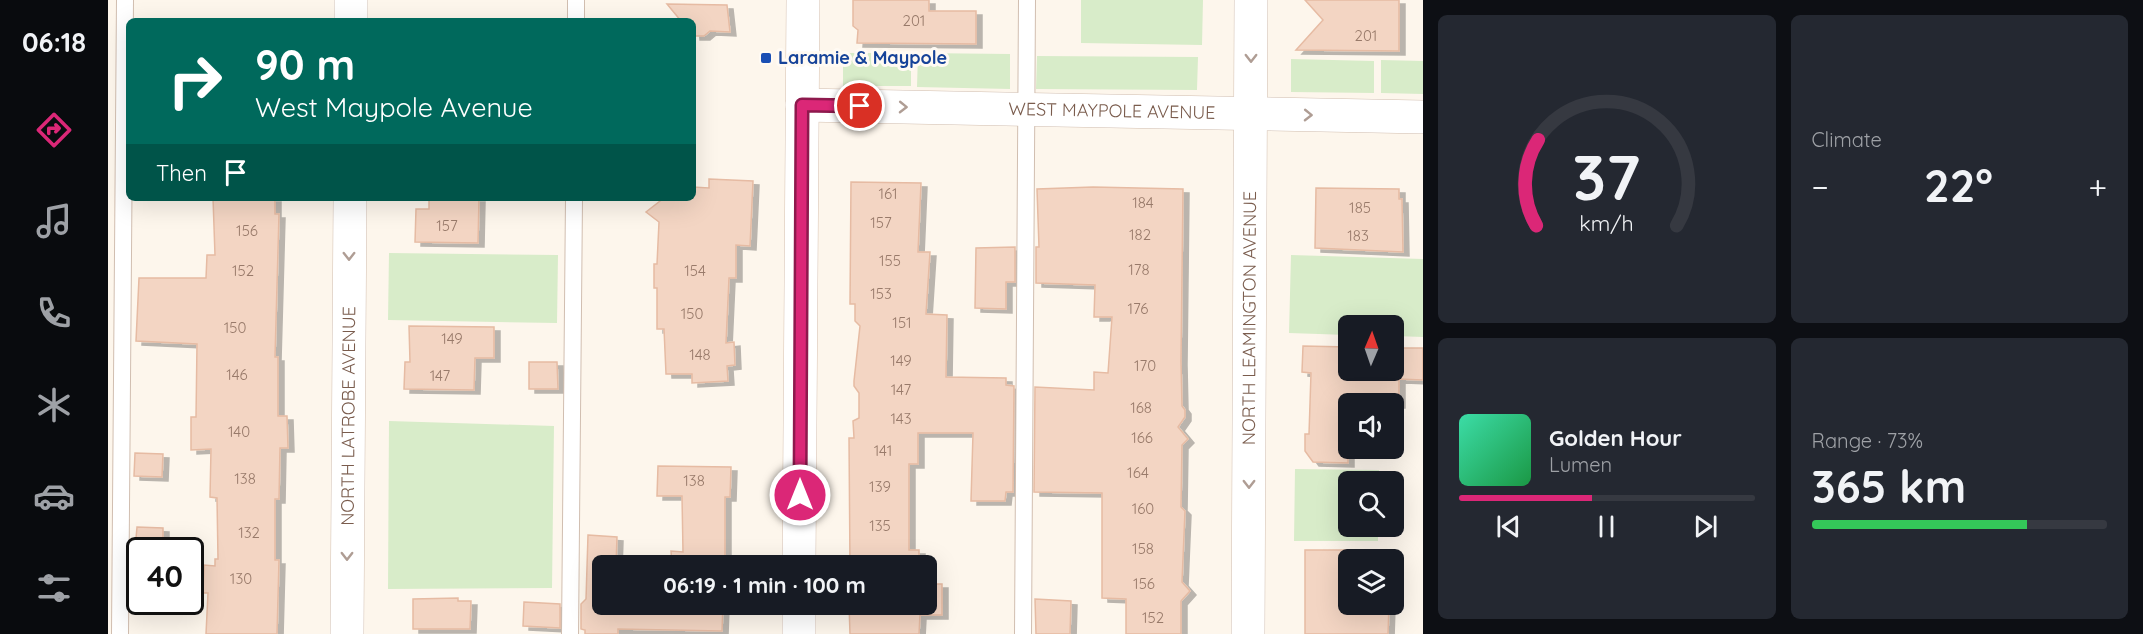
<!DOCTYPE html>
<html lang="en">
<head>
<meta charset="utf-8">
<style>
  :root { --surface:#171b24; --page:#242831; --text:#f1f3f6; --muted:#9ea1a6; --line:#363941; --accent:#db2777 }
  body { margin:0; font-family:Quicksand,sans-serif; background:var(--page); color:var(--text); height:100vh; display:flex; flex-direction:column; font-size:22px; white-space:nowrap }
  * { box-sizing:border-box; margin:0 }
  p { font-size:20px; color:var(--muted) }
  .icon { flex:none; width:33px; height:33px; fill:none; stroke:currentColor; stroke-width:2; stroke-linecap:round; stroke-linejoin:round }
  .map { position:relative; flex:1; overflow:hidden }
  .details { display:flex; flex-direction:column; gap:15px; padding:15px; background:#0d0f14; width:720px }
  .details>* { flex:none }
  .top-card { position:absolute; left:18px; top:18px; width:570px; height:183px; border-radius:9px; box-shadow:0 6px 24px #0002; background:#00695c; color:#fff; overflow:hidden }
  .needle { width:39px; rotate:2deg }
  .controls { position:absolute; left:1230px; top:315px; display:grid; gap:12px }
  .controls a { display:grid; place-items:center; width:66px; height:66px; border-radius:9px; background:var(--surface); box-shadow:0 6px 24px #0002; font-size:30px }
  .speed { position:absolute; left:18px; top:537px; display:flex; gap:12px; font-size:30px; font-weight:700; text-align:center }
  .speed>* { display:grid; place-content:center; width:78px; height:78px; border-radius:50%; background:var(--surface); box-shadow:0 6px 24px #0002; line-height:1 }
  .speed .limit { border:3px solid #111; border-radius:9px; background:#fff; color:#111 }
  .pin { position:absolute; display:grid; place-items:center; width:51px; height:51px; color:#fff; margin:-26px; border:3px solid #fff; border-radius:50%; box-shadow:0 2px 6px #0007 }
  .me { position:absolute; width:66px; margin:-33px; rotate:0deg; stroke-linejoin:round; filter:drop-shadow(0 0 4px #0008) }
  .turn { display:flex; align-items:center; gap:21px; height:126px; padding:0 30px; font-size:27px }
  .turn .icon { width:78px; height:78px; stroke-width:2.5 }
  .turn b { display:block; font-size:42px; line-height:51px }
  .then { display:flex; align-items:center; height:57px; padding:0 30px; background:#0003; gap:12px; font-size:22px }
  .big { font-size:45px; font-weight:700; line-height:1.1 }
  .details .tile { flex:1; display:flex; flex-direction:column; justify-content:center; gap:9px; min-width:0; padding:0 21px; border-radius:9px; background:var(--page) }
  .details .dial { align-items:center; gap:0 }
  .dial svg { height:156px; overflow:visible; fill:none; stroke:var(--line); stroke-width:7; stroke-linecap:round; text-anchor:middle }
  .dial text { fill:var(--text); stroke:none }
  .song { display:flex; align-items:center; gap:18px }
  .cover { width:72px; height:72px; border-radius:9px; background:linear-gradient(135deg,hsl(160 70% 55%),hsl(140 70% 35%)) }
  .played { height:6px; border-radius:3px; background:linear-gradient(90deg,var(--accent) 45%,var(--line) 45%) }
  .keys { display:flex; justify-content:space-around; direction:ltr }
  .heat { display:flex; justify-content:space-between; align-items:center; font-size:33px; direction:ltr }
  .charge { height:9px; border-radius:4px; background:linear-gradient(90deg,#34c759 73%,var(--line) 0) }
  .details .tiles { flex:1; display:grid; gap:15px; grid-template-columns:repeat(2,1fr) }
  .trip { position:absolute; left:484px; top:555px; width:345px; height:60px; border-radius:9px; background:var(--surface); box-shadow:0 6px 24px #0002; font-weight:700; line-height:60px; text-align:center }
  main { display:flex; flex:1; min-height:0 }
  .dock { display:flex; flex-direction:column; width:108px; justify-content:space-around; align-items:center; background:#090b0e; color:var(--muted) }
  .dock .icon { width:42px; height:42px }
  .dock .current { color:var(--accent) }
  .dock b { font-size:27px; color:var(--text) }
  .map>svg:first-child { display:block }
  .green { fill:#d8ecc9 }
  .building { fill:#f3d5c3; stroke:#e6bba3; stroke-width:1.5; filter:url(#shadow) }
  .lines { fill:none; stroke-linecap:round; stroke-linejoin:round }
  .lane-casing { stroke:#d1beb0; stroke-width:18 }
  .street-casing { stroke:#d1beb0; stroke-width:34 }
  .secondary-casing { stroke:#d6c0b0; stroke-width:34 }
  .lane { stroke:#fff; stroke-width:16 }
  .street { stroke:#fff; stroke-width:33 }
  .secondary { stroke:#fff; stroke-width:33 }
  .oneway { stroke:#af9d94 }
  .route-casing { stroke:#8e194d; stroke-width:15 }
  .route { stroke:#db2777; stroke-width:10 }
  .transit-dot { fill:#1a4fb4; stroke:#fffaf3; stroke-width:2 }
  .labels { text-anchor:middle; stroke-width:6; stroke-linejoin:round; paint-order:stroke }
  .number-label { font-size:15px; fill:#987a6a }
  .transit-label { font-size:18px; font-weight:bold; fill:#164399; stroke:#fffaf3; text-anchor:start }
  .street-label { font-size:18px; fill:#7a5c4d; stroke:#fffaf3 }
</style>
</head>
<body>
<main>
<nav class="dock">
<b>06:18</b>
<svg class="icon current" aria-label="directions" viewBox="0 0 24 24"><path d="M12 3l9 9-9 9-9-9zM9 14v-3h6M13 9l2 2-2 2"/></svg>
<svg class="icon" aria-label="music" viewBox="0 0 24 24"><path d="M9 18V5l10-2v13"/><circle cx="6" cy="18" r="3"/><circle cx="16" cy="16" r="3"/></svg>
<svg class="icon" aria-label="phone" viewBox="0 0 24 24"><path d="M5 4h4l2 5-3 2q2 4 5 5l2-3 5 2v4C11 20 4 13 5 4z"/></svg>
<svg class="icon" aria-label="climate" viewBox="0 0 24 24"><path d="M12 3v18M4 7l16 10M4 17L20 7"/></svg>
<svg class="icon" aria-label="car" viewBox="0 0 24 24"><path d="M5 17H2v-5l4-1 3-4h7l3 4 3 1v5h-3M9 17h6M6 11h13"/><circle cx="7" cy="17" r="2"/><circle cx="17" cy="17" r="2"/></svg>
<svg class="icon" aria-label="filters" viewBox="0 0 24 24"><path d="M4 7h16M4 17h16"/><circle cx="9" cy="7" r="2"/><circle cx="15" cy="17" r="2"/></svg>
</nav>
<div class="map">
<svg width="1315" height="634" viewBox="0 0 1315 634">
  <defs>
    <filter id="shadow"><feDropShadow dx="6" dy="4" stdDeviation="0" flood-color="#0004"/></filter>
  </defs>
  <rect width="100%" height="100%" fill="#fdf6ec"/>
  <g class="green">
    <path d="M973 0H1095L1094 45 973 43Z"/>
    <rect x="735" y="53" width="68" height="33"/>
    <path d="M810 53 902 54V89L809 87Z"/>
    <path d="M929 56 1090 57 1089 90 928 89Z"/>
    <path d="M1183 59 1266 61V93L1183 92Z"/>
    <path d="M1273 60 1315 61V94L1273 93Z"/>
    <path d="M281 253 450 255 449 323 280 320Z"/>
    <path d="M1183 255 1315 259V337L1286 336V326H1240V335L1181 333Z"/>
    <path d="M281 421 446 426 444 588 280 589Z"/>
    <path d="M1187 469 1271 470V481L1240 482V526L1270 527V541H1186Z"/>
  </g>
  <g class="building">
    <path d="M745 0H821V11H868V44L749 43 750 30 745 26Z"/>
    <path d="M1197 0H1291V51L1188 50 1215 20Z"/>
    <path d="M559 4 619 5 622 32 602 31 596 36H586L585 21H573Z"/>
    <path d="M601 179 645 181 642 246 628 245V278H621L618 343 626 342 627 365 619 366 620 381 584 383V374H558L556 329H549V288H546V264H549L551 222 538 212 556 198H585V187L601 188Z"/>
    <path d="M743 182 813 183 810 252H822L818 314 839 315 838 377 898 378V385L906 386 905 492H898L897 501H863L865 433H810V464H801V550H811V566H742L741 438H746L745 421 751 418V393L746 386V381L752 326 747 321V304H742Z"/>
    <path d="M985 187 1075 189 1073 361 1074 406 1077 410V417L1070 427 1080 439 1074 445 1073 507 1077 511 1074 582 1082 591 1073 601V634H1018V599L994 598V493L926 492 927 387 986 390V372L1000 373 1004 317H986L987 285 928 283V247H931L929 189Z"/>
    <path d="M1208 188 1291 189V199H1294L1295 252 1207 248Z"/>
    <path d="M105 198H167V214H171L167 357H170V416H179L180 448H172L171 499H167V560H171L169 634H98L100 593H95L96 565 107 566V559H110L109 498 102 497 103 449 83 450V417H88L89 344 28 341 31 278H98L99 255H107Z"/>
    <path d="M321 198H371L370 243 307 242 308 209H321Z"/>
    <path d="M907 247V282H898V309L867 308 868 248Z"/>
    <path d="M301 326 386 327V358H367L366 390 296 389 297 362H302Z"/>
    <path d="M1195 346 1240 347V370H1286V348H1315V380L1291 379V404H1240V463L1205 462 1197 451V434H1201L1203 373 1194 372Z"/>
    <path d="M421 362H449L450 389H421Z"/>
    <path d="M27 453 55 454 54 477 26 476Z"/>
    <path d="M550 466 623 467 622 497H617V566H564L563 551 575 552 574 496H549Z"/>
    <path d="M29 527 55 528V550H27Z"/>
    <path d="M480 535 509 537 508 566H495V604H615L614 631 510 629V634H477V630L473 629V604L478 599Z"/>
    <path d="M1197 550H1240V604H1281L1280 634H1197Z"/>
    <path d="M819 584H834V615H812L811 634H742L741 604H819Z"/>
    <path d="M350 598V601H363L362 629H305V599Z"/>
    <path d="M927 599 963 601 962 634H928Z"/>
    <path d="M416 602 452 604V628L415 626Z"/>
  </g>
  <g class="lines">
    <defs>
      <g id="lane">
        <path d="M468 21V0"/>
        <path d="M12 634 17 0"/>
        <path d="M462 634 466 198"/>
        <path d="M915 634 919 0"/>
      </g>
      <g id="street">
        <path d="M243 21V0"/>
        <path id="s1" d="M694 105 1315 117"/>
        <path id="s2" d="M239 634 242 198"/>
        <path id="s3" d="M1140 634 1143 0"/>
      </g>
      <g id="secondary">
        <path d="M691 566 695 0"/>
        <path d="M691 634V604"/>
      </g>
    </defs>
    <use href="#lane" class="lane-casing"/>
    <use href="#street" class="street-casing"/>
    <use href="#secondary" class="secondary-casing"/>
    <use href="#lane" class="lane"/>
    <use href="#street" class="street"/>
    <use href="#secondary" class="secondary"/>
  </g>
  <defs><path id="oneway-chevron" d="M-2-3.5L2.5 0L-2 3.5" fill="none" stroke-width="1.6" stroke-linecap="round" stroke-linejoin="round" transform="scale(1.5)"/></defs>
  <g class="oneway">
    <use href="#oneway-chevron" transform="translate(1143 58) rotate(90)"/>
    <use href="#oneway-chevron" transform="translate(795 107) rotate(1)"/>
    <use href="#oneway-chevron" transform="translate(1200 115) rotate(1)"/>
    <use href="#oneway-chevron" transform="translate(241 256) rotate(90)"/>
    <use href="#oneway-chevron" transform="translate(1141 484) rotate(90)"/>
    <use href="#oneway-chevron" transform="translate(239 556) rotate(90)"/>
  </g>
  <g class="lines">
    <defs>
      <path id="route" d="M692 495 694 105 752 106"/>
    </defs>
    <use href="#route" class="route-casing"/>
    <use href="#route" class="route"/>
  </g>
  <rect class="transit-dot" x="652" y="52" width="12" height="12" rx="3"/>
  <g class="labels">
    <g class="number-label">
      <text x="806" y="26">201</text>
      <text x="1258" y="41">201</text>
      <text x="780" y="199">161</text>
      <text x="1035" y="208">184</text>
      <text x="1252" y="213">185</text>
      <text x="773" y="228">157</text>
      <text x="339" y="231">157</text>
      <text x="139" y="236">156</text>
      <text x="1032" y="240">182</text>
      <text x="1250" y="241">183</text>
      <text x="782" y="266">155</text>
      <text x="1031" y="275">178</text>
      <text x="135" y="276">152</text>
      <text x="587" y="276">154</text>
      <text x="773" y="299">153</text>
      <text x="1030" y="314">176</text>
      <text x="584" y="319">150</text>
      <text x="794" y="328">151</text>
      <text x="127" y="333">150</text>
      <text x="344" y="344">149</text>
      <text x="592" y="360">148</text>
      <text x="793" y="366">149</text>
      <text x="1037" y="371">170</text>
      <text x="129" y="380">146</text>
      <text x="332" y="381">147</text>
      <text x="793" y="395">147</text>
      <text x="1033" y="413">168</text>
      <text x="793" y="424">143</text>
      <text x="131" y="437">140</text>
      <text x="1034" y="443">166</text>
      <text x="775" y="456">141</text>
      <text x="1030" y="478">164</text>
      <text x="137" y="484">138</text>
      <text x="586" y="486">138</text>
      <text x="772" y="492">139</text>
      <text x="1035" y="514">160</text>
      <text x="772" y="531">135</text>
      <text x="141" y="538">132</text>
      <text x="1035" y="554">158</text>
      <text x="133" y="584">130</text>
      <text x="1036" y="589">156</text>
      <text x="1045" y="623">152</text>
    </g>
    <g class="transit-label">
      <text x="670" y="64">Laramie &amp; Maypole</text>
    </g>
    <g class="street-label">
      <text dy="6" stroke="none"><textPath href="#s1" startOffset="310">WEST MAYPOLE AVENUE</textPath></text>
      <text dy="6" stroke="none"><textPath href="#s3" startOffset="316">NORTH LEAMINGTON AVENUE</textPath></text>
      <text dy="6" stroke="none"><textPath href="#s2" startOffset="218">NORTH LATROBE AVENUE</textPath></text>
    </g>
  </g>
</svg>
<div class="controls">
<a><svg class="needle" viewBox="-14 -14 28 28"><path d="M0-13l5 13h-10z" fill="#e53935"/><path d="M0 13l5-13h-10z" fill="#9ea1a6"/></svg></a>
<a><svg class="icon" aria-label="sound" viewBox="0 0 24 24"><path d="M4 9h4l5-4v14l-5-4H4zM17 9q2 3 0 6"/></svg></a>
<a><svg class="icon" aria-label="search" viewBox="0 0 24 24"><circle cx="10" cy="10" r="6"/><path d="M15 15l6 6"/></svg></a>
<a><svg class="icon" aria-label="layers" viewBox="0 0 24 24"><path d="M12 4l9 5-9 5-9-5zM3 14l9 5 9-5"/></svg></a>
</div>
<div class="speed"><div class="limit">40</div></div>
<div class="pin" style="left:752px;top:106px;background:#d93025"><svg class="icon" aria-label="arrive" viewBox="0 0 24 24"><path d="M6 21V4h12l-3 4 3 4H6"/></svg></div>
<svg class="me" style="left:692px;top:495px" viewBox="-20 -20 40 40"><circle r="17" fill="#db2777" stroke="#fff" stroke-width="3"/><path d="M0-11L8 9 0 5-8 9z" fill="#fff"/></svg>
<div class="trip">06:19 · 1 min · 100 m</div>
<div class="top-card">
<div class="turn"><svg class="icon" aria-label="right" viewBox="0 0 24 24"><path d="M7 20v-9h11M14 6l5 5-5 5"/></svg><div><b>90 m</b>West Maypole Avenue</div></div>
<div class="then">Then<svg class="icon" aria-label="arrive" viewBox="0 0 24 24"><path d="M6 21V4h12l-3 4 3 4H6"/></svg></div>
</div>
</div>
<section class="details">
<div class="tiles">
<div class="tile dial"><svg viewBox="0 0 100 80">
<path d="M14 69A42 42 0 1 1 86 69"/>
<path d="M14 69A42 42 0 0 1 15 25" stroke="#db2777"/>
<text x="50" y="56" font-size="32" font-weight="700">37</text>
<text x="50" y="72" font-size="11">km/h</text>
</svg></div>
<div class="tile"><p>Climate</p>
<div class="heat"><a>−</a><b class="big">22°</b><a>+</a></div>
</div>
<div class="tile">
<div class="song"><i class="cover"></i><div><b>Golden Hour</b><p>Lumen</p></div></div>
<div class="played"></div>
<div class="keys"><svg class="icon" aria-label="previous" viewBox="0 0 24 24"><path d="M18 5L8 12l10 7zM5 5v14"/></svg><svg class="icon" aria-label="pause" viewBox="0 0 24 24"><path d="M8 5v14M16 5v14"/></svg><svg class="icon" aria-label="next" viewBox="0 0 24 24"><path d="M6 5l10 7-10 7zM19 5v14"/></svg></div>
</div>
<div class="tile"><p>Range · 73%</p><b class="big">365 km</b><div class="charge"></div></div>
</div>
</section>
</main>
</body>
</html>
